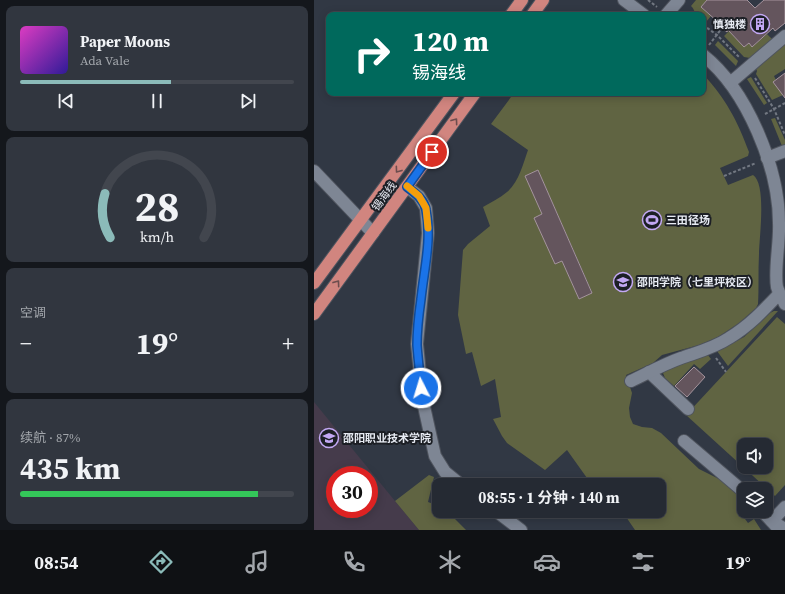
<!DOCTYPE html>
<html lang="zh">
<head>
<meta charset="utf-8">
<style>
  :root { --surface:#252a33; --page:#31363f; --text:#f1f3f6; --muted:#a3a7ac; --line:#42464e; --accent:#8bbbb9 }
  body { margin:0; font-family:"Source Serif 4","Noto Sans SC",serif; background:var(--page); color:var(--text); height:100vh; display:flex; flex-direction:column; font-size:15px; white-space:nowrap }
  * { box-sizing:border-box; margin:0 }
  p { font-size:13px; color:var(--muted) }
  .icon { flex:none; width:22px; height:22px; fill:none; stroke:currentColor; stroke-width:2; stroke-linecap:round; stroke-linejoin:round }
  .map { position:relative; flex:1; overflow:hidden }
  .details { display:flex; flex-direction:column; gap:6px; padding:6px; background:#14171c; width:314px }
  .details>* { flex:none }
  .top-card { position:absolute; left:12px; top:12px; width:380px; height:84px; border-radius:8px; box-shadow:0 2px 10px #0003,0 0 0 1px var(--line); background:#00695c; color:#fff; overflow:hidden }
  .controls { position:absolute; left:423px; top:438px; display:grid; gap:8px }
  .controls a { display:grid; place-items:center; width:36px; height:36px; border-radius:8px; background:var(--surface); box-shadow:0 2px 10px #0003,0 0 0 1px var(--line); font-size:20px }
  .speed { position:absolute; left:12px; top:466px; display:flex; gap:8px; font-size:20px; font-weight:700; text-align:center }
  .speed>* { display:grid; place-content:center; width:52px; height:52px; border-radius:50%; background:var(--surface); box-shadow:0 2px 10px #0003,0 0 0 1px var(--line); line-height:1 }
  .speed .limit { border:6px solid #d22; background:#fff; color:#111 }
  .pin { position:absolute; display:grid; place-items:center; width:34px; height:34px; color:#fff; margin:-17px; border:2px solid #fff; border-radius:50%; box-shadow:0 1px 4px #0007 }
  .me { position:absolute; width:44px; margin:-22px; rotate:355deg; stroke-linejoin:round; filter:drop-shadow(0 0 3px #0008) }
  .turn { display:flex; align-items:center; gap:14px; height:84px; padding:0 20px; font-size:18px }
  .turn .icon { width:52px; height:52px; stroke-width:2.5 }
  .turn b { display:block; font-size:28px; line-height:34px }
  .big { font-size:30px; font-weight:700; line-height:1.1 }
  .details .widget { flex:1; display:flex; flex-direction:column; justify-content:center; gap:6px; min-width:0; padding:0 14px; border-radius:8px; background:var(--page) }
  .details .dial { align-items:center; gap:0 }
  .dial svg { height:104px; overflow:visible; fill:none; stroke:var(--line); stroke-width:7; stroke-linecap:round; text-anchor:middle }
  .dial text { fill:var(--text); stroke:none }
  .song { display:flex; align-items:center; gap:12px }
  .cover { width:48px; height:48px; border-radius:6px; background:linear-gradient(135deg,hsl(310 70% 55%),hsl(250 70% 35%)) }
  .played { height:4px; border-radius:2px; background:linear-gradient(90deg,var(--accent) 55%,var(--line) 55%) }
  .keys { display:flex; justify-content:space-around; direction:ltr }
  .heat { display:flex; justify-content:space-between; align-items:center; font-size:22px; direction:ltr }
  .charge { height:6px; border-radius:3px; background:linear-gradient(90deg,#34c759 87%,var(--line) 0) }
  .trip { position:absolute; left:118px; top:478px; width:234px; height:40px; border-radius:8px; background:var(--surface); box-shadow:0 2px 10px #0003,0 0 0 1px var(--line); font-weight:700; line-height:40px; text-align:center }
  .dock { display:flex; height:64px; justify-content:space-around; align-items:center; background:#0f1114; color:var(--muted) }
  .dock .icon { width:28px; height:28px }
  .dock .selected { color:var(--accent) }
  .dock b { font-size:18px; color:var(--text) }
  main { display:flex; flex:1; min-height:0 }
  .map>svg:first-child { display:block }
  .education { fill:#453b4b; fill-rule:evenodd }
  .green { fill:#606442; fill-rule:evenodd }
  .building { fill:#64555d; stroke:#a5949d }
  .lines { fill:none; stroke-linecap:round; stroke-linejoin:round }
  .minor-casing { stroke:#4f545e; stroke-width:14 }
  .highway-casing { stroke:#4f545e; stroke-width:14 }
  .path { stroke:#727882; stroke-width:2; stroke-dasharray:3 2; stroke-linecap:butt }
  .minor { stroke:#7e8694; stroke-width:12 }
  .highway { stroke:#d1857f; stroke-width:12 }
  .oneway { stroke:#6d4d4e }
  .route-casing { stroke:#114b97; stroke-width:10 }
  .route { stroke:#1a73e8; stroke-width:7 }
  .slow { stroke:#f59e0b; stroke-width:7 }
  .labels { text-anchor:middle; stroke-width:4; stroke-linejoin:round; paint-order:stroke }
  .poi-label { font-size:11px; font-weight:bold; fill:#e7ebf3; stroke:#1c1f25; text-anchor:start }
  .street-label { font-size:11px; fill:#e7ebf3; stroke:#1c1f25 }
</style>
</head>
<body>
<main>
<section class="details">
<div class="widget">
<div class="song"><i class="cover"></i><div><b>Paper Moons</b><p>Ada Vale</p></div></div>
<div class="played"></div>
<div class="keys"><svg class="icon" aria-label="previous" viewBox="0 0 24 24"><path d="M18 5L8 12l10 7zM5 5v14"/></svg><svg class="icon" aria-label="pause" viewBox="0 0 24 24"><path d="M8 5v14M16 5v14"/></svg><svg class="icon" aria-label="next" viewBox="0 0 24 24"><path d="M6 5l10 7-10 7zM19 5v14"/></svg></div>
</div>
<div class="widget dial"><svg viewBox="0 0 100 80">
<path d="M14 69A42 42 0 1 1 86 69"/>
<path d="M14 69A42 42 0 0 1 10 35" stroke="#8bbbb9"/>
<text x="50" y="56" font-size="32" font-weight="700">28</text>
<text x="50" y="72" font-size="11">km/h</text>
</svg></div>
<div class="widget"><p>空调</p>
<div class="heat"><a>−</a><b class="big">19°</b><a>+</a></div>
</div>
<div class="widget"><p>续航 · 87%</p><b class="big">435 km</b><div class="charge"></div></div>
</section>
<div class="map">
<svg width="471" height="530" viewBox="0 0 471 530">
  <rect width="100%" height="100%" fill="#313844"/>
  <path class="education" d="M0 402 81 501 105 530H0ZM21 475H55V509H21Z"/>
  <g class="green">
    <path d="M382 0H393L387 7 397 16 392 22 389 20V15C378 15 383 12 377 6Z"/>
    <path d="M415 31 430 47 435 43 438 47 453 34 460 41 436 58 430 57 410 36Z"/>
    <path d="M404 41 424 61 422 66 401 45Z"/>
    <path d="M471 41V69L460 76 469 95 458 100 442 74 443 71 441 66Z"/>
    <path d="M389 74C412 99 423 120 435 152L434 156 406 168 414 185 439 175C453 184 445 239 445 254 444 271 445 288 444 304L442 308 425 323 404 337 385 345 348 355 339 363 312 375 318 393 315 408 316 417 319 424 328 427 338 428 347 433 385 469 417 485 430 504V509L426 512 434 523 440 519 447 530H321L308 511H345V485H281L273 478 253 450 231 470 193 443 188 436 179 419 187 417 181 379 167 386 158 352 152 354 144 315 149 250 154 244 176 226 169 207C177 202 186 198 193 192 205 182 209 164 214 150L177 124 200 93H389ZM224 170 278 292 265 299 248 261 241 263 221 218 228 214 212 176Z"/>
    <path d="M437 77 453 103 450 105 433 79Z"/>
    <path d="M461 118 471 140V145L468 146 457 119Z"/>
    <path d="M460 311H464L414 366 403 351 430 337 456 313Z"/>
    <path d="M463 317 471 324V485L461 496 372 415ZM430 445H452V467H430Z"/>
    <path d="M393 354 397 359 386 369 380 364 360 386 351 378 349 373 353 369Z"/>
    <path d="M115 475 120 477 114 502 125 506V511H133L152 530H105L81 501Z"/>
  </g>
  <g class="building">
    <path d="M393 0H433L441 8 450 0H471V23L461 31 459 28 438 47 435 43 430 47 414 30 413 32 403 24 404 22 387 7Z"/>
    <path d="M471 73V98L459 82Z"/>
    <path d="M224 170 278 293 265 299 248 261 241 264 220 218 228 214 211 176Z"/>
    <path d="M380 367 391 377 373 397 361 386Z"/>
  </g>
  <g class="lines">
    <defs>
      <g id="minor">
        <path d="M310 0 330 15"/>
        <path d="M352 15 365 0"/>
        <path d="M389 55C433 90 465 168 465 223 466 242 460 270 463 287 465 293 468 298 471 304"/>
        <path d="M416 83 471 36"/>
        <path d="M453 158 471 151"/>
        <path d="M0 171 59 233"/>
        <path d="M93 187 105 196 112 208 114 233 103 344 109 402 121 456 131 472 147 485"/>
        <path d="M335 372 374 409"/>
        <path d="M317 381C334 373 350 364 367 358 384 352 400 348 415 338 435 326 450 310 465 294"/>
        <path d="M370 441 430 492"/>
        <path d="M471 507 458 521 471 529"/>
        <path d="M182 511 207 530"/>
        <path d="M448 511 462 526"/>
      </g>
      <g id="highway">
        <path d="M197 15 208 0"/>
        <path d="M218 15 229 0"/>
        <path d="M0 283 140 93"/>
        <path d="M0 314 161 93"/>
      </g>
    </defs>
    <use href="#minor" class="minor-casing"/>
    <use href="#highway" class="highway-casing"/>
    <g class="path">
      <path d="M334 0 343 7"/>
      <path d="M370 12 376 15"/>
      <path d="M389 25 403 35 426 58"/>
      <path d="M395 45 408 28"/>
      <path d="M441 78 460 109 471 135"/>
      <path d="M451 114 471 103"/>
      <path d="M410 176 442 163"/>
      <path d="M402 358 412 372"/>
    </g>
    <use href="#minor" class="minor"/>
    <use href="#highway" class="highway"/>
  </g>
  <defs><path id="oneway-chevron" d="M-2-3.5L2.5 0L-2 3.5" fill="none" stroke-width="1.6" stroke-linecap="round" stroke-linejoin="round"/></defs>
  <g class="oneway">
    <use href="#oneway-chevron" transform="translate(141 121) rotate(-54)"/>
    <use href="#oneway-chevron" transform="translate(84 170) rotate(126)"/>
    <use href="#oneway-chevron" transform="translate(23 283) rotate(-54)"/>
  </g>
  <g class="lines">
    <defs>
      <path id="route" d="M107 388C106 374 104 359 103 345 103 330 105 313 107 299 110 270 118 239 112 210 110 199 101 193 93 187L118 152"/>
    </defs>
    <use href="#route" class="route-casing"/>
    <use href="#route" class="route"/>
    <path class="slow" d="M93 186 105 196 112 208 114 228"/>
  </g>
  <defs>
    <symbol id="building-ring" viewBox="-11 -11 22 22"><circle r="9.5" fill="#1c1f25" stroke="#c2a8f3" stroke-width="1.5"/><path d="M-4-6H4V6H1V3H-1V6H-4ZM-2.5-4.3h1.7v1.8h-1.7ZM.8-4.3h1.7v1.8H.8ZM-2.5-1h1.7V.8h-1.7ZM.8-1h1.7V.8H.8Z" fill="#c2a8f3"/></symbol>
    <symbol id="stadium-ring" viewBox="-11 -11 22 22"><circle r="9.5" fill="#1c1f25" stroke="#c2a8f3" stroke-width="1.5"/><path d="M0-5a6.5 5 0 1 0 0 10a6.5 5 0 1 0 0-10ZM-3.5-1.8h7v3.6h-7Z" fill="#c2a8f3"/></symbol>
    <symbol id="university-ring" viewBox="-11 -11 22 22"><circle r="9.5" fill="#1c1f25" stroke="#c2a8f3" stroke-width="1.5"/><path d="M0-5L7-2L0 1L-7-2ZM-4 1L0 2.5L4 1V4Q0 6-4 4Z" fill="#c2a8f3"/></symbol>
  </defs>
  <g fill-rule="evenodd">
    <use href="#building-ring" x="435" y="13" width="22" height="22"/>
    <use href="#stadium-ring" x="327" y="209" width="22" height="22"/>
    <use href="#university-ring" x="298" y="271" width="22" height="22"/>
    <use href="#university-ring" x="4" y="427" width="22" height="22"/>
  </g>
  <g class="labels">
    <g class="poi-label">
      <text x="432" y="28" text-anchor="end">慎独楼</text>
      <text x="352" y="224">三田径场</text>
      <text x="323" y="286">邵阳学院（七里坪校区）</text>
      <text x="29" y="442">邵阳职业技术学院</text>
    </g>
    <g class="street-label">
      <text transform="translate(70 196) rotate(-54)" y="4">锡海线</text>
    </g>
  </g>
</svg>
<div class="controls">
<a><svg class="icon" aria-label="sound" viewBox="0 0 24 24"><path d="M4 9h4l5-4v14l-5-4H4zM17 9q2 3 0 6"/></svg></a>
<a><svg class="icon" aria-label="layers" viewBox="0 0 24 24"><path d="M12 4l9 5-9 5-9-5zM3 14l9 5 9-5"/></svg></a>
</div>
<div class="speed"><div class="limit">30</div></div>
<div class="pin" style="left:118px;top:152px;background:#d93025"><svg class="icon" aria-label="arrive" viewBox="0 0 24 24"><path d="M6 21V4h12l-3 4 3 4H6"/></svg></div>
<svg class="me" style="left:107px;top:388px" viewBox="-20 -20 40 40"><circle r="17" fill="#1a73e8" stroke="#fff" stroke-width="3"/><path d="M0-11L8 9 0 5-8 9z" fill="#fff"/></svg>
<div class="trip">08:55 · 1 分钟 · 140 m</div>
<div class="top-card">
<div class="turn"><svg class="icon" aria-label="right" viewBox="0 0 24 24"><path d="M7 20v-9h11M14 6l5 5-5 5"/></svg><div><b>120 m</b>锡海线</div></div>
</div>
</div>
</main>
<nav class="dock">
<b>08:54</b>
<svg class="icon selected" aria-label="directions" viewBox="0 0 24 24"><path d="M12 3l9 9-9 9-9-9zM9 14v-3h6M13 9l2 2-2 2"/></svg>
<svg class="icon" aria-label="music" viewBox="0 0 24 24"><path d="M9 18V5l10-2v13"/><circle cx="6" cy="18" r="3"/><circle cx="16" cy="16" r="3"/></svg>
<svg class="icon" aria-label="phone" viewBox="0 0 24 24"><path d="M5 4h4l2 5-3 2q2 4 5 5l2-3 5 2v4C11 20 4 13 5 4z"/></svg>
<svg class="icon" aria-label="climate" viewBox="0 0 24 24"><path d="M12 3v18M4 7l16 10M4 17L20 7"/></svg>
<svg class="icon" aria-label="car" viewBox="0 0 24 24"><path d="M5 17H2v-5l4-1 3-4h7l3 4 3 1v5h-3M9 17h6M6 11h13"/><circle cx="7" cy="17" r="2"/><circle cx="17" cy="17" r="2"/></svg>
<svg class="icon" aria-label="filters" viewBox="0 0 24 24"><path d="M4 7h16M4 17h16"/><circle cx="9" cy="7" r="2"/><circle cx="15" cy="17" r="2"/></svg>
<b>19°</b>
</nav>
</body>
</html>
